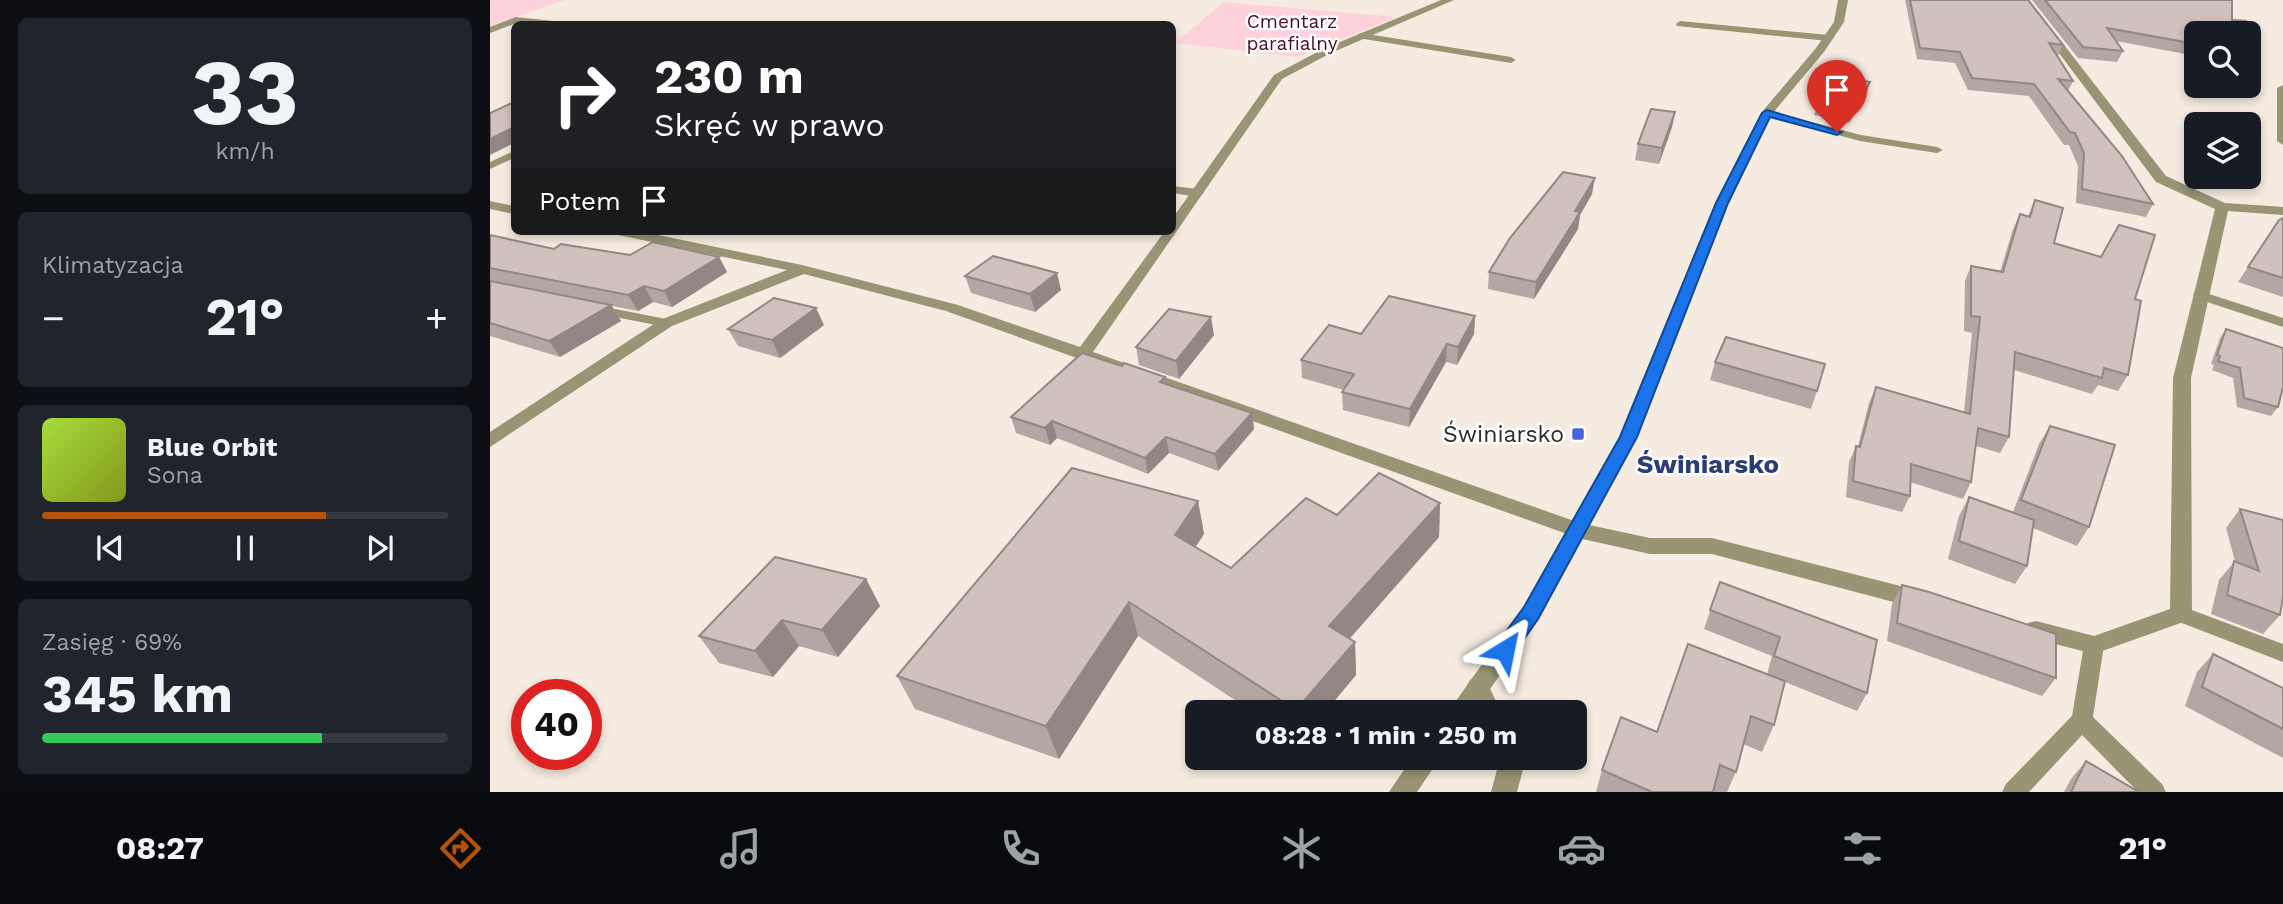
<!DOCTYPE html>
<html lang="pl">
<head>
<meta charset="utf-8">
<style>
  :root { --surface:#171b24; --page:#20242c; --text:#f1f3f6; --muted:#9ea1a6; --line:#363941; --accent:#b45309 }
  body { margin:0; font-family:"Work Sans",sans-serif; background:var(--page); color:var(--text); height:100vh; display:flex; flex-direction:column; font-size:26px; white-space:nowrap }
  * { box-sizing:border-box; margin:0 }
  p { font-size:23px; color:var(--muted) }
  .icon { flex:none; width:38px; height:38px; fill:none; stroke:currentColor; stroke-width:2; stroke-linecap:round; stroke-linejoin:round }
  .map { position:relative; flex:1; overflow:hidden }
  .details { display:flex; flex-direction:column; gap:18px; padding:18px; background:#0d0f14; width:490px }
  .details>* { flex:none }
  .guide { position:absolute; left:21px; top:21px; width:665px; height:214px; border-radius:10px; box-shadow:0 4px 10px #0003; background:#202124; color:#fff; overflow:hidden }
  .tools { position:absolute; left:1694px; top:21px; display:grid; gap:14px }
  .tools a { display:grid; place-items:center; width:77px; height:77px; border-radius:10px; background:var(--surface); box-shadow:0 4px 10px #0003; font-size:35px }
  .speed { position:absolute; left:21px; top:679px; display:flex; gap:14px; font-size:35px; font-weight:700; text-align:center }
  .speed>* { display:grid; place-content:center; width:91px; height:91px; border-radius:50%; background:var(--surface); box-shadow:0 4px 10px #0003; line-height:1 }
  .speed .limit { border:10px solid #d22; background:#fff; color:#111 }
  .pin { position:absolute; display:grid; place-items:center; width:60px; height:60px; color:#fff; margin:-72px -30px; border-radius:50% 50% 50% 0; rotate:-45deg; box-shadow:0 0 7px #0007 }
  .pin .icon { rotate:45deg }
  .me { position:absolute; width:77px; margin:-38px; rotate:35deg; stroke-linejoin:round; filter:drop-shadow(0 0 5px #0008) }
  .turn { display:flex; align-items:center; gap:24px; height:147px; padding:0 28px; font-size:32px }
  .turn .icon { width:91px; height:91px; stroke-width:2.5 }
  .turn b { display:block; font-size:49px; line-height:60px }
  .then { display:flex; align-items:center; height:66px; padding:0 28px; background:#0003; gap:14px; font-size:26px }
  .big { font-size:52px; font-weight:700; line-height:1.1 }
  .details .widget { flex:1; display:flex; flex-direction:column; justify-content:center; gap:10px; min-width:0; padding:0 24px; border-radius:10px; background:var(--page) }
  .details .dial { align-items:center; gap:0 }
  .dial b { font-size:91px; line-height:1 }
  .song { display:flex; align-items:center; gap:21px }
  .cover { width:84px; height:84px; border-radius:10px; background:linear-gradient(135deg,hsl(80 70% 55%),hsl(70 70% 35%)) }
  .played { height:7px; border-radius:4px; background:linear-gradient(90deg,var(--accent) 70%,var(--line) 70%) }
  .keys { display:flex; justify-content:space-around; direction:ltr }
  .heat { display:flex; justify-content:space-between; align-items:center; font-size:38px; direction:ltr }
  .charge { height:10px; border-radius:5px; background:linear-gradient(90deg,#34c759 69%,var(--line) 0) }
  .trip { position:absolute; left:695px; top:700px; width:402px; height:70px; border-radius:10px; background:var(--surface); box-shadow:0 4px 10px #0003; font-weight:700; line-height:70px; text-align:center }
  .tabs { display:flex; height:112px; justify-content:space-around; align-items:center; background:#090b0e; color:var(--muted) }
  .tabs .icon { width:49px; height:49px }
  .tabs .current { color:var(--accent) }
  .tabs b { font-size:32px; color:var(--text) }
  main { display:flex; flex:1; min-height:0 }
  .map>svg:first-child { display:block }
  .green { fill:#fed2db }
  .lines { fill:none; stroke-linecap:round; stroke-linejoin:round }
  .service { fill:#989474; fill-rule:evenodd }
  .minor { fill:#989474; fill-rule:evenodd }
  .tertiary { fill:#989474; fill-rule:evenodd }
  .wall { fill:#b4a6a2 }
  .shaded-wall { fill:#928784 }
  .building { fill:#d1c1bc; stroke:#928784; stroke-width:2 }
  .route { fill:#1a73e8; stroke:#114b97; stroke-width:2 }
  .poi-dot { fill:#4565d8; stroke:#fff; stroke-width:2.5 }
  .labels { text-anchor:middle; stroke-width:5; stroke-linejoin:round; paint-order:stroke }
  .far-park-label { font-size:19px; fill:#520b25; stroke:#fff }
  .poi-label { font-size:23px; fill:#2f2b27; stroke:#fff; text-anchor:end }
  .quarter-label { font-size:26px; font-weight:bold; fill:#2b3d76; stroke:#fff }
</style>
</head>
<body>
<main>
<section class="details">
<div class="widget dial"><b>33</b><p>km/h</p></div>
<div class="widget"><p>Klimatyzacja</p>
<div class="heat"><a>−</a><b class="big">21°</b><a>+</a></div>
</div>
<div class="widget">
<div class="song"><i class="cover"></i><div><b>Blue Orbit</b><p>Sona</p></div></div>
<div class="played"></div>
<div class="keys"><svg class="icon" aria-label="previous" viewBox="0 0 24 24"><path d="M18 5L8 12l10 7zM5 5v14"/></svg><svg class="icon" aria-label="pause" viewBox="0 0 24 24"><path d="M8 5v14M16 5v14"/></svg><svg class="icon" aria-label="next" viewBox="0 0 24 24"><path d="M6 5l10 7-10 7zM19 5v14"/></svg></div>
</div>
<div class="widget"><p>Zasięg · 69%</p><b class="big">345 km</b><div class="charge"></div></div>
</section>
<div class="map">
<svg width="1793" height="792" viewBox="0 0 1793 792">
  <rect width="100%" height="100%" fill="#f6ebe0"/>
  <g class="green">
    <path d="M0 0H75L0 26Z"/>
    <path d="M734 2 907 17 807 57 685 43Z"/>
  </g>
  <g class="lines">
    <g class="service">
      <path d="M26 17 63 21 67 24 27 23 0 33V27Z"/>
      <path d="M1190 21 1339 35 1344 38 1339 41 1187 26 1186 24Z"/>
      <path d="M871 33 1021 57 1026 60 1021 63 868 38V34Z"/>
      <path d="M1277 110 1371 135 1447 147 1453 150 1447 153 1370 141 1273 115V111Z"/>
      <path d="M24 151V158L0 169V162Z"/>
      <path d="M682 186 708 189 714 193 708 197 682 193Z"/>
      <path d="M1710 291 1793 318V327L1705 298 1703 295 1705 292Z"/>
      <path d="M105 305 176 319 183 323 176 327 100 312 98 309Z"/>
      <path d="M1691 606 1793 644V662L1684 620 1681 614 1684 608Z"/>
      <path d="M1604 636 1611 639 1614 645 1603 717 1672 784 1676 792H1648L1592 735 1539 792H1512L1516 784 1582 716 1594 645 1597 639Z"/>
    </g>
    <g class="minor">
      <path d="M951 0H964L841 53 792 79 603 352 1090 523 1160 538H1222L1430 591 1438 594 1441 600 1438 606 1430 609 1222 554H1160L1088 538 456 311 314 274 182 326 0 447V432L170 320 297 270 128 235 121 231H149L312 265 468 305 590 347 675 231H682V219L784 75 833 49Z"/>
      <path d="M1529 0H1539L1676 176 1735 203 1793 207V215L1738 211 1701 378 1702 614 1699 620 1604 654 1538 637 1535 630 1538 623 1546 621 1604 636 1680 609 1683 378 1725 209 1666 182Z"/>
      <path d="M1793 85V145L1787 141V88Z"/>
      <path d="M0 201 24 206V214L0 209Z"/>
      <path d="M988 677 996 680 1011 712H987L976 687 980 680Z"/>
      <path d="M1005 758H1030L1034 766 1027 792H1001L1008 766Z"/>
    </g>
    <g class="tertiary">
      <path d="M1348 0H1358L1354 22 1334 52 1282 114 1239 203 1147 437 1049 619 984 712H958L1033 607 1129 437 1225 203 1271 113 1326 48 1344 22Z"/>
      <path d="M922 758H950L927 792H899Z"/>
    </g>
  </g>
  <g class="wall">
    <path d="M1415 0H1538L1573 45 1568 56H1567L1583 81 1578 91 1663 204 1656 217 1586 203 1588 166 1579 145H1574L1539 96 1478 90 1465 63 1427 59Z"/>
    <path d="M1542 0H1742V20L1756 21 1765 55 1759 66V33H1706V56L1626 41 1633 51 1627 62 1588 58Z"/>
    <path d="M1376 94 1359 123 1324 115 1328 103Z"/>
    <path d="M1185 112 1182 127 1169 164 1145 160 1148 144Z"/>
    <path d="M1102 194 1090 215 1088 229 1044 299 998 289 999 272Z"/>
    <path d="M1545 200 1564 243 1645 299 1638 375 1628 391 1608 385 1602 394 1524 370 1519 437 1510 453 1486 446 1481 482 1473 499 1420 482V496L1412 512 1356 497 1359 462 1366 446H1368L1379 403 1386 387 1474 412 1482 333 1474 331 1475 281 1481 266 1510 272 1523 229 1530 214 1538 216Z"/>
    <path d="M1793 218V297L1748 282 1789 220Z"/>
    <path d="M0 235 64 249 140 255 229 257 237 272 182 307 163 302 148 311 122 306 131 321 70 357 0 336Z"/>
    <path d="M475 276 571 290 545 312 481 293Z"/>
    <path d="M985 316 984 334 967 365 956 362 919 427 853 410 852 392 854 390 812 378 811 360 871 334Z"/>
    <path d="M334 325 290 358 248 346 238 329Z"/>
    <path d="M1736 329 1788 407 1781 416 1747 407 1743 378 1722 370 1724 365 1721 364 1730 338Z"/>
    <path d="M724 335 689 379 649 365 646 347Z"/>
    <path d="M1225 362 1327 391 1321 409 1220 380Z"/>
    <path d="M676 384 762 413 764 429 728 471 679 453 658 474 567 438 560 445 526 433 521 417Z"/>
    <path d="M1560 426 1599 527 1587 546 1543 528 1537 566 1525 584 1458 559 1469 516 1479 497 1523 512 1549 444Z"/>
    <path d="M708 501 714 534 705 547 741 568 847 515 950 503 949 537 859 638 865 642 866 675 835 712H763L648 636 569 759 425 709 407 676Z"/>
    <path d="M1750 509 1790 615 1773 634 1721 614 1729 580 1745 561 1736 528Z"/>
    <path d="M376 579 390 606 348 657 309 646 283 677 229 663 209 636Z"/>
    <path d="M1230 582 1377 693 1367 711 1295 682 1284 725 1272 752 1253 744 1246 772 1237 792H1106L1112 770 1167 732 1277 674 1282 656 1214 629Z"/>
    <path d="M1412 585 1566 678 1552 696 1397 641 1402 604Z"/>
    <path d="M1723 654 1793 688V758L1695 706 1707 672Z"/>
    <path d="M1596 761 1649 792H1574L1581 779Z"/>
  </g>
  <g class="shaded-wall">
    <path d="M1380 82 1376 94 1359 123 1363 111Z"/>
    <path d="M1185 112 1182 127 1169 164 1172 148Z"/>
    <path d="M24 127V143L0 155V139Z"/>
    <path d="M1105 178 1102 194 1090 215 1088 229 1044 299 1046 282Z"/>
    <path d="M229 257 237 272 182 307 174 291Z"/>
    <path d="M567 273 571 290 545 312 540 294Z"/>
    <path d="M154 286 163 302 148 311 138 295Z"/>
    <path d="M121 305 131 321 70 357 59 341Z"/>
    <path d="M326 308 334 325 290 358 282 340Z"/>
    <path d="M985 316 984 334 967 365 968 347Z"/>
    <path d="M721 317 724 335 689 379 686 361Z"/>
    <path d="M957 344 956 362 919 427 920 409Z"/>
    <path d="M762 413 764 429 728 471 725 454Z"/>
    <path d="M562 421 567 438 560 445 555 428Z"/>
    <path d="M676 437 679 453 658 474 655 458Z"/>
    <path d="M708 501 714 534 691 569 685 535Z"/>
    <path d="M950 503 949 537 841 660 839 626Z"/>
    <path d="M376 579 390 606 348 657 332 630Z"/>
    <path d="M639 602 648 636 569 759 556 726Z"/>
    <path d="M292 620 309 646 283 677 265 651Z"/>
    <path d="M865 642 866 675 835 712H806V710Z"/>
  </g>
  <g class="building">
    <path d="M1420 0H1538L1573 45 1559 43 1583 81 1568 79 1632 156 1663 204 1592 189 1594 153 1585 133 1580 132 1544 84 1482 78 1470 52 1430 48Z"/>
    <path d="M1555 0H1742V20L1756 21 1765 55 1759 53V33H1706V44L1617 28 1633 51 1593 47Z"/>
    <path d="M1347 76 1380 82 1363 111 1328 103Z"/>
    <path d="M24 102V127L0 139V113Z"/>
    <path d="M1161 109 1185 112 1172 148 1148 144Z"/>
    <path d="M1073 172 1105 178 1085 211 1090 212 1046 282 999 272 1020 238Z"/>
    <path d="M1545 200 1573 208 1564 243 1611 257 1629 225 1665 235 1645 299 1651 301 1638 375 1614 368 1612 378 1525 352 1519 437 1488 428 1481 482 1421 464 1420 496 1363 481 1366 446 1370 447 1386 387 1480 414 1490 317 1481 316V266L1513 272 1530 214 1540 217Z"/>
    <path d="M1793 218V278L1758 267 1789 220Z"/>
    <path d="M0 235 64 249 71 244 140 255 163 242 229 257 174 291 154 286 138 295 0 268Z"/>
    <path d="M503 256 567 273 540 294 475 276Z"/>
    <path d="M0 281 121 305 59 341 0 323Z"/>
    <path d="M899 296 985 316 968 347 957 344 920 409 852 392 864 374 811 360 839 325 871 334Z"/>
    <path d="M284 298 326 308 282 340 238 329Z"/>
    <path d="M679 309 721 317 686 361 646 347Z"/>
    <path d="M1736 329 1793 348V387L1788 407 1754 398 1750 368 1728 361 1730 356 1727 355Z"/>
    <path d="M1236 337 1335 364 1327 391 1225 362Z"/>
    <path d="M592 353 632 366 634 363 675 377 670 382 762 413 725 454 676 437 655 458 562 421 555 428 521 417Z"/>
    <path d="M1560 426 1625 445 1599 527 1531 500Z"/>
    <path d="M582 468 708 501 685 535 741 568 816 498 847 515 889 473 950 503 839 626 865 642 806 710 639 602 556 726 407 676Z"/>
    <path d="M1479 497 1544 520 1537 566 1469 541Z"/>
    <path d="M1750 509 1793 520V597L1790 615 1737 595 1744 561 1769 571Z"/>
    <path d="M285 557 376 579 332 630 292 620 265 651 209 636Z"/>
    <path d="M1230 582 1387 640 1377 693 1284 656 1290 637 1220 610Z"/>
    <path d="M1412 585 1439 592 1566 634V678L1407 623Z"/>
    <path d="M1198 644 1295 681 1284 725 1261 716 1246 772 1230 765 1223 792H1162L1112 770 1131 717 1167 732Z"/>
    <path d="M1723 654 1793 688V729L1712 687Z"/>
    <path d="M1596 761 1649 792H1581Z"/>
  </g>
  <path class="route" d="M1277 110 1352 132 1347 135 1280 117 1238 203 1147 437 1048 619 1022 656 1015 659 1007 656 1004 650 1007 644 1034 607 1130 437 1226 203 1272 113Z"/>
  <rect class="poi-dot" x="1081" y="427" width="14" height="14" rx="3.5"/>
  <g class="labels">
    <g class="far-park-label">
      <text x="802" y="28">Cmentarz<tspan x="802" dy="22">parafialny</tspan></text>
    </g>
    <g class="poi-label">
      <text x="1074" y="442">Świniarsko</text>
    </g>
    <g class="quarter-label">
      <text x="1218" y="473">Świniarsko</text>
    </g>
  </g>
</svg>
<div class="tools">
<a><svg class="icon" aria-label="search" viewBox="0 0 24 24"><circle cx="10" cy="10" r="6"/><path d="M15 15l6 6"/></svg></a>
<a><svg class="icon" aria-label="layers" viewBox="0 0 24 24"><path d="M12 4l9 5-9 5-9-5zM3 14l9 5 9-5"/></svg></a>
</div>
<div class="speed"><div class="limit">40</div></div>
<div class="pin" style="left:1347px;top:132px;background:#d93025"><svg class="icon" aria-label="arrive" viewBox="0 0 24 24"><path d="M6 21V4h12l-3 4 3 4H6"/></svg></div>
<svg class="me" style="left:1015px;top:650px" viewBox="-20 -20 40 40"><path d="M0-17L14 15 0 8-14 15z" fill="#1a73e8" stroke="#fff" stroke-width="4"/></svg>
<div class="trip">08:28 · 1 min · 250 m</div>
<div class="guide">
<div class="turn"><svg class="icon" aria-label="right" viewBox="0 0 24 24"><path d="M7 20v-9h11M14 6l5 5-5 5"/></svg><div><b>230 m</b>Skręć w prawo</div></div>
<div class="then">Potem<svg class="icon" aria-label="arrive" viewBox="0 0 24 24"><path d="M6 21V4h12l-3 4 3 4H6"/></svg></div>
</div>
</div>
</main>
<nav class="tabs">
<b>08:27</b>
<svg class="icon current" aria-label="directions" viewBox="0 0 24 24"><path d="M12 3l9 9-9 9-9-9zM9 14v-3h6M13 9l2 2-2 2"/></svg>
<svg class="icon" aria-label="music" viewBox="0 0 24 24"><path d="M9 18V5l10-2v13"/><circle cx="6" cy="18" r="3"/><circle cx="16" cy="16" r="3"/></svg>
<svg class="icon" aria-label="phone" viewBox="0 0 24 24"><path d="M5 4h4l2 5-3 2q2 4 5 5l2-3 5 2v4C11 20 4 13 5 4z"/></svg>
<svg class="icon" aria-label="climate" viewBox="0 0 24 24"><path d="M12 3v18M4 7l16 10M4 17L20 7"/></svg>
<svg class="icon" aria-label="car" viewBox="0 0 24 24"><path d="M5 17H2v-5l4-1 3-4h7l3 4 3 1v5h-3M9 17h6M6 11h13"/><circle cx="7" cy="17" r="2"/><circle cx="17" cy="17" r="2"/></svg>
<svg class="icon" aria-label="filters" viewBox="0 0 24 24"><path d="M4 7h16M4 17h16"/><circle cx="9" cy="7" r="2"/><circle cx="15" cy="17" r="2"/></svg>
<b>21°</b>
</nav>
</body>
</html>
